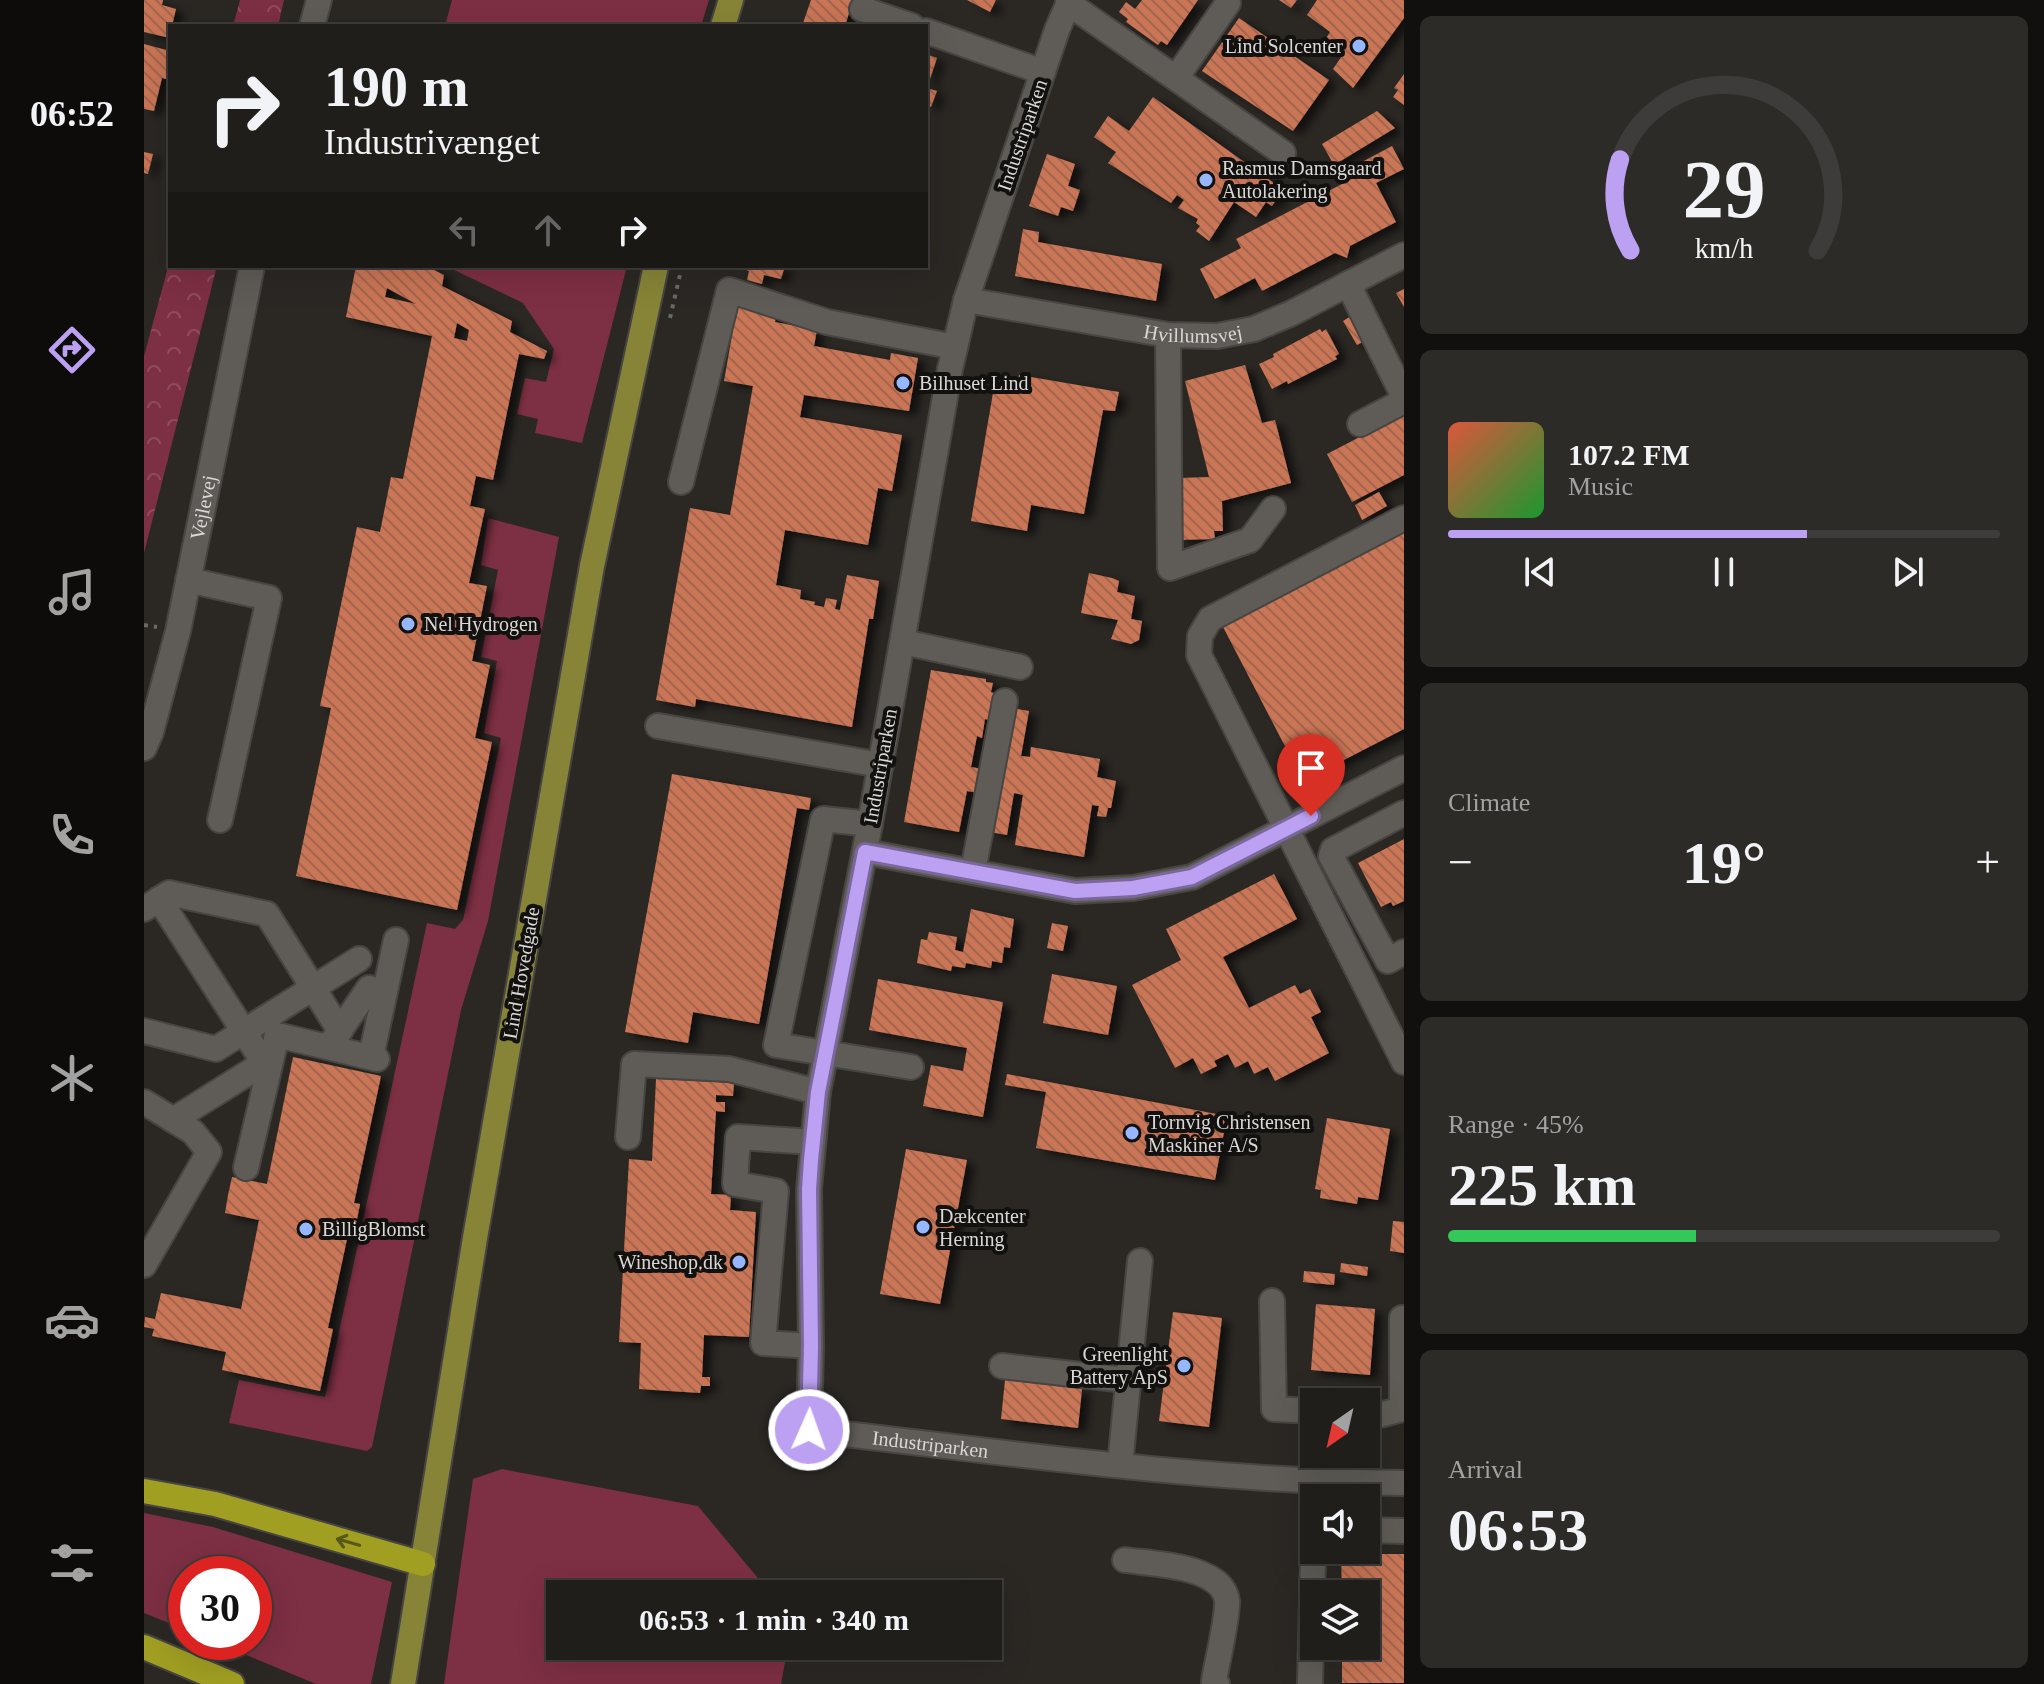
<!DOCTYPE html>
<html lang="en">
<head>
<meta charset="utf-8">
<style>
  :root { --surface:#201e1b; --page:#2d2b28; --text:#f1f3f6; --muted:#a2a2a3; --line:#3d3c3a; --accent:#bca0f2 }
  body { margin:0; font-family:"Times New Roman",serif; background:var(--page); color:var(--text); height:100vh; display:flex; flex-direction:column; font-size:30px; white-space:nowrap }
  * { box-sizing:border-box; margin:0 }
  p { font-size:26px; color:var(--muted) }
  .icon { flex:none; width:44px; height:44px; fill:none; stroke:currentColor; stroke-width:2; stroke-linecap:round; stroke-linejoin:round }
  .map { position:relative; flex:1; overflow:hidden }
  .sheet { display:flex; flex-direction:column; gap:16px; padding:16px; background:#12100f; width:640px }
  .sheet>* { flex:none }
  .hud { position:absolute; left:24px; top:24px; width:760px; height:244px; border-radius:0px; box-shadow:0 8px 32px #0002,0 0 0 2px var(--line); background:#201e1b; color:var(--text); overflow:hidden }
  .needle { width:52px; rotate:214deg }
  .buttons { position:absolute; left:1156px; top:1388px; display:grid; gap:16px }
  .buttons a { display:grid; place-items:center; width:80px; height:80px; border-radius:0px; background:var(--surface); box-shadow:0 8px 32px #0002,0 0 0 2px var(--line); font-size:40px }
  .speed { position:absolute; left:24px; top:1556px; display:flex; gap:16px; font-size:40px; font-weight:700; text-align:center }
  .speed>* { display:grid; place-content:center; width:104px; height:104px; border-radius:50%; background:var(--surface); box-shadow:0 8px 32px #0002,0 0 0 2px var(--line); line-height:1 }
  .speed .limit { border:12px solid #d22; background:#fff; color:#111 }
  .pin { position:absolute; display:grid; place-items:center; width:68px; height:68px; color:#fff; margin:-82px -34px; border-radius:50% 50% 50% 0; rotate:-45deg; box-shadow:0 0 8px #0007 }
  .pin .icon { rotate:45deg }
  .me { position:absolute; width:88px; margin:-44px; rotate:2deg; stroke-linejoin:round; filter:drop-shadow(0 0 6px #0008) }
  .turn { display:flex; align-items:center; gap:28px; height:168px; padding:0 24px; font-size:36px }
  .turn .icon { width:104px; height:104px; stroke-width:2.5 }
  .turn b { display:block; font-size:56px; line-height:68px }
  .lanes { display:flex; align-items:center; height:76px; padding:0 24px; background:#0003; justify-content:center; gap:40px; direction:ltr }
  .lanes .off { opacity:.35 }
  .big { font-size:60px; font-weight:800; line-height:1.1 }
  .sheet .widget { flex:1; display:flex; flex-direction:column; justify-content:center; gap:12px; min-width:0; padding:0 28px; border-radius:12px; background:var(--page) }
  .sheet .dial { align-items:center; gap:0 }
  .dial svg { height:208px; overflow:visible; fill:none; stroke:var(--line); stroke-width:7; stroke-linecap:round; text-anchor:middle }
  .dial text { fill:var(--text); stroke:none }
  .song { display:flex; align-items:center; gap:24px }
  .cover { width:96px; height:96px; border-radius:12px; background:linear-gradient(135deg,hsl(10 70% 55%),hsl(130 70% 35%)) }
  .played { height:8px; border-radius:4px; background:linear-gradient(90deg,var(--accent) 65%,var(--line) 65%) }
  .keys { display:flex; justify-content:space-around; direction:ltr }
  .heat { display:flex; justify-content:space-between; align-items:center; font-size:44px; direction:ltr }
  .charge { height:12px; border-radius:6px; background:linear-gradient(90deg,#34c759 45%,var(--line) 0) }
  .trip { position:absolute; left:402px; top:1580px; width:456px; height:80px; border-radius:0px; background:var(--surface); box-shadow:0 8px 32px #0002,0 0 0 2px var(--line); font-weight:800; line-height:80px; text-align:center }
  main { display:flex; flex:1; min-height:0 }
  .menu { display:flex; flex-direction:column; width:144px; justify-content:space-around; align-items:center; background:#0d0c0b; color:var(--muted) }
  .menu .icon { width:56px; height:56px }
  .menu .selected { color:var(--accent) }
  .menu b { font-size:36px; color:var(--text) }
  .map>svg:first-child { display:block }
  .grass { fill:#7d2f43 }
  .forest { fill:url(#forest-crowns) }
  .building { fill:url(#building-back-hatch); fill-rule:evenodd; filter:url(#shadow) }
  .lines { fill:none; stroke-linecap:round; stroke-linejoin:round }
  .minor-casing { stroke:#474541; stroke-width:28 }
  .major-casing { stroke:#474541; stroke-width:28 }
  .highway-casing { stroke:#474541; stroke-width:28 }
  .path { stroke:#6b6965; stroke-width:4; stroke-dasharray:4 6; stroke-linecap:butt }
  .minor { stroke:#5f5c57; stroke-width:24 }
  .major { stroke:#878437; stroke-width:24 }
  .highway { stroke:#a19f22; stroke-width:24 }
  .oneway { stroke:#5a5818 }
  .route-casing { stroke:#7a689d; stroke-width:20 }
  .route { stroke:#bca0f2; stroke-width:14 }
  .poi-dot { fill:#96b6fd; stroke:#12110f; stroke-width:3 }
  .labels { text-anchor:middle; stroke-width:8; stroke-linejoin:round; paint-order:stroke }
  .poi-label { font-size:20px; fill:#dad8d5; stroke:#12110f; text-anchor:start }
  .street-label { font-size:20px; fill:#dad8d5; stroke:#12110f }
</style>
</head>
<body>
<main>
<nav class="menu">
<b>06:52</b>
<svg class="icon selected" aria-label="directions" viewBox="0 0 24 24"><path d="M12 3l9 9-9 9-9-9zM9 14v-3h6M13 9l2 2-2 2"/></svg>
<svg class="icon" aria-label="music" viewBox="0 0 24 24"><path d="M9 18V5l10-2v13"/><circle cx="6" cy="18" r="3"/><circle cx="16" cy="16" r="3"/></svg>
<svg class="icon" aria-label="phone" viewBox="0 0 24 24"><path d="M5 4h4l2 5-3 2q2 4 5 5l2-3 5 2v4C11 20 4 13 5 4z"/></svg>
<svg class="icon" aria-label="climate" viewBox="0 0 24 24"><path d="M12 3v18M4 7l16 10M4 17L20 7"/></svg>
<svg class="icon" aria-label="car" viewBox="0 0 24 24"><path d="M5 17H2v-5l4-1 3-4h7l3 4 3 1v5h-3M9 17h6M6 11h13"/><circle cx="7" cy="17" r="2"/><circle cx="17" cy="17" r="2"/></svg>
<svg class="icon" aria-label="filters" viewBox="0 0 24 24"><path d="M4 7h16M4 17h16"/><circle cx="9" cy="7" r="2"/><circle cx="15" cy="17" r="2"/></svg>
</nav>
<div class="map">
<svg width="1260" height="1684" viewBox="0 0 1260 1684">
  <defs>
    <pattern id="forest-crowns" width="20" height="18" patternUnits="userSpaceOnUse" patternTransform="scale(2)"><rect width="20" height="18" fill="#7d2f43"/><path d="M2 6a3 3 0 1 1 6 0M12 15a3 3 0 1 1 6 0" fill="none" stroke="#8f4c5d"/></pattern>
    <pattern id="building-back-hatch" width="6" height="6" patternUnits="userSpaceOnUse" patternTransform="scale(2)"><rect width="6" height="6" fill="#ca7555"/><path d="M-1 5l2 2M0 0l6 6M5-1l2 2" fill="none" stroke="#a1654f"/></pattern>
    <filter id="shadow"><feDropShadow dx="8" dy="4.5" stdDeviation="4" flood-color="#0009"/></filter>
  </defs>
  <rect width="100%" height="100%" fill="#2b2824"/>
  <g class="grass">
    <path d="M308 0H565L557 26H301Z"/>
    <path d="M302 266H483L438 443 391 433 394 419 373 414 381 378 402 382 410 349 379 303Z"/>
    <path d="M344 518 415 537 344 921 317 1010 228 1447 223 1451 85 1423 95 1380 181 1397 283 923 311 929 319 920 357 738 340 733 353 661 337 657 354 570 337 565Z"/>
    <path d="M358 1469 554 1506 627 1594H416V1646H644L637 1684H300L329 1479Z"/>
    <path d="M0 1513 69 1527 248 1582 227 1684H172L71 1642H110V1574H42V1630L0 1613Z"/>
  </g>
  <g class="forest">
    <path d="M96 0H140L134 26H89Z"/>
    <path d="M26 260V266H73L0 553V356Z"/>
  </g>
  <g class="building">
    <path d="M0 0H19L18 5 32 9 28 26H26V38L0 32Z"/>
    <path d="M667 0H709L701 26H658Z"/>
    <path d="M823 0H852L846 12Z"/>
    <path d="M998 0H1054L1023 45 1017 41 1014 45 982 22 984 19 975 12 982 2 991 9Z"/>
    <path d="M1135 0H1153L1147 8Z"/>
    <path d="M1173 0H1260V18L1209 88 1189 69 1200 53 1181 40 1186 32 1163 15Z"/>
    <path d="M1095 18 1185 80 1149 131 1058 71Z"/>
    <path d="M0 44 26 51 23 62H26V80L18 78 10 111 0 109Z"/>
    <path d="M782 54 793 58 783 88 793 91 787 107 782 105Z"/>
    <path d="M1260 74V105L1249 97 1254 90 1250 88Z"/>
    <path d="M1009 97 1134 186 1138 191 1128 206 1122 202 1112 217 1090 202 1065 241 1052 231 1056 226 1052 223 1054 219 1034 208 1040 200 1033 195 1027 203 964 163 972 152 950 137 964 116 985 131Z"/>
    <path d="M1233 111 1251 128 1190 165 1178 144Z"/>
    <path d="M1248 146 1260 169 1232 183 1252 222 1206 246 1203 258 1191 253 1118 291 1111 278 1071 299 1056 269 1097 248 1092 239 1225 170 1220 161Z"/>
    <path d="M0 152 9 154 4 174 0 173Z"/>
    <path d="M903 154 931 164 924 186 936 190 929 211 917 207 914 216 885 206Z"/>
    <path d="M879 229 895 232 894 242 1018 264 1012 301 871 276Z"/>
    <path d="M212 266H282L300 275 298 286 368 321 366 332 403 351 400 359 375 354 349 480 332 476 326 506 341 509 325 583 343 586 328 661 346 665 331 738 348 742 313 910 152 876 187 708 176 706 213 527 236 532 247 477 259 479 288 336 202 317ZM243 288 272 304 241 297ZM313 323 325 330 323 341 310 338Z"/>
    <path d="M591 266H641L637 279 620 275 618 284 603 280 605 271Z"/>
    <path d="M1260 289V307L1252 293Z"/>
    <path d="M594 301 634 308 631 322 673 330 670 346 746 360 747 353 774 358 765 411 660 395 656 417 758 435 748 491 734 488 724 545 641 530 632 585 657 590 656 599 671 602 670 605 680 607 682 598 693 600 691 609 696 610 703 575 735 581 729 619H725L708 727 552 699 551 707 512 700 546 508 586 515 609 386 580 381Z"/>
    <path d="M1210 314 1224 339 1213 345 1199 321Z"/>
    <path d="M1176 329 1178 332 1182 329 1195 354 1191 356 1193 359 1144 384 1143 381 1128 389 1115 364 1130 357 1129 354Z"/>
    <path d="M1101 365 1118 423 1131 420 1147 483 1078 501 1079 531H1070L1071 539 1035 540V478L1065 477 1041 381Z"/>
    <path d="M875 375 975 392 971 411 959 410 940 514 887 505 883 531 827 521 850 387 872 391Z"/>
    <path d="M1260 414V475L1208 502 1183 454Z"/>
    <path d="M1235 492 1243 506 1218 520 1211 505Z"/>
    <path d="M1260 529V729L1159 781 1077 623Z"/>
    <path d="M945 573 968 578 975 581 973 592 991 596 987 619 998 621 995 640 987 644 967 639 974 620 937 613Z"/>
    <path d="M787 670 842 679V682L849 683 847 692 850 693 845 720 841 719 838 738 833 736 827 767 844 770 840 794 823 791 815 832 760 822Z"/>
    <path d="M868 708 885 711 877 756 886 757 887 747 956 759 953 777 972 781 967 808H964L962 817 953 816 955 806 948 805 940 857 871 845 879 795 870 793 863 835 846 832Z"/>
    <path d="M528 774 667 798 665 810 653 808 615 1024 549 1012 544 1043 481 1032Z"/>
    <path d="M1260 839V901L1249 906 1247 902 1237 907 1214 863Z"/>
    <path d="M1130 874 1153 919 1079 957 1105 1008 1151 985 1156 994 1166 989 1177 1012 1167 1017 1185 1053 1131 1081 1124 1067 1110 1074 1104 1061 1091 1068 1084 1054 1070 1061 1073 1066 1057 1074 1049 1058 1031 1068 988 985 1037 960 1022 929Z"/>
    <path d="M827 909 870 919 866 948 860 947 858 963 848 961 847 968 822 963 821 968 808 966 807 971 773 963 777 939 783 940 785 932 813 937 811 950 819 952Z"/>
    <path d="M908 923 924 926 919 951 903 948Z"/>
    <path d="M908 974 973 986 964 1035 899 1023Z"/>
    <path d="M734 979 859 1002 839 1117 779 1106 787 1065 819 1071 823 1048 725 1030Z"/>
    <path d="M149 1057 237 1076 210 1203 216 1204 209 1240 203 1239 184 1328 189 1329 176 1391 78 1370 82 1352 8 1336 10 1329 0 1327 1 1317 11 1319 17 1293 97 1309 115 1220 81 1213 84 1195 88 1177 123 1184Z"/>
    <path d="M863 1074 1083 1116 1071 1180 892 1148 902 1092 861 1085Z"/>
    <path d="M512 1079 590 1083 589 1096 572 1095V1102H581V1112L572 1111 567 1194 587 1195 586 1210 612 1212 605 1337 560 1335 558 1377H566V1386H557L556 1393 495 1389 497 1343 475 1342 485 1159 508 1161Z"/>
    <path d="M1183 1118 1246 1129 1234 1200 1214 1197 1213 1204 1176 1198 1177 1190 1171 1189Z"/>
    <path d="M762 1149 823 1160 796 1304 736 1294Z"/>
    <path d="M1249 1221 1260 1222V1253L1246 1251Z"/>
    <path d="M1197 1263 1224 1267 1223 1276 1196 1272Z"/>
    <path d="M1160 1271 1191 1274 1190 1285 1159 1282Z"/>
    <path d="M1172 1304 1231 1309 1226 1375 1167 1370Z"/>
    <path d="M1029 1312 1078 1318 1065 1427 1015 1421Z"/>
    <path d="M861 1380 938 1389 934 1428 857 1419Z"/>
    <path d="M1197 1554H1260V1683H1198V1646H1222V1594H1198Z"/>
  </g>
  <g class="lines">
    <defs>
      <g id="minor">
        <path id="s1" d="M926 0 913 30 822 300 806 369 726 824 674 1092 665 1189 667 1346 665 1430C863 1452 1061 1482 1260 1483"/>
        <path d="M924 3 1139 153"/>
        <path d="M718 9 768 26"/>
        <path d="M168 26 175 0"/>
        <path d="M782 31 899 72"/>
        <path d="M1032 78 1084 3"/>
        <path d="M1204 284 1260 397"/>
        <path id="s2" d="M822 300 1024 335 1073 336 1110 329 1148 313 1260 255"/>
        <path d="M1024 335 1026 568 1106 540 1129 509"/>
        <path d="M1216 424 1260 401"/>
        <path d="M537 482 585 290 683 322 811 347"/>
        <path d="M1260 518 1066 619 1056 636 1055 655 1260 1062"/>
        <path d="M44 580 125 598 76 820"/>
        <path d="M759 642 876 667"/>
        <path d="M514 726 737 765"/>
        <path id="s3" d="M0 748 7 732 34 631 108 266"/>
        <path d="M1260 813 1189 850 1187 856 1244 961 1260 952"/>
        <path d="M726 824 679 819 632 1045 767 1067"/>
        <path d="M721 852 931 891 989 888 1048 877 1260 768"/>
        <path d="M829 871 861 701"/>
        <path d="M15 899 120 1063 29 1120"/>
        <path d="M0 909 25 893 123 914 196 1031"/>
        <path d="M0 1031 72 1049 215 959"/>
        <path d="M188 1042 225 988"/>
        <path d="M227 1057 252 940"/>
        <path d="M0 1102 49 1132 65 1152 0 1265"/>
        <path d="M484 1137 490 1064 585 1069 674 1092"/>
        <path d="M102 1168 133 1035 233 1059"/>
        <path d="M1128 1301 1130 1409 1170 1411"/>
        <path d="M667 1346 619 1343 632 1191 591 1184 594 1137 669 1142"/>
        <path d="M858 1366 982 1380"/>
        <path d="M1222 1414 1236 1415 1258 1409V1318H1260"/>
        <path d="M976 1465 996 1261"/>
        <path d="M1171 1496 1172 1454"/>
        <path d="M1222 1530 1260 1531"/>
        <path d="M981 1560C1008 1564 1079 1565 1083 1601 1084 1617 1073 1662 1070 1681L1073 1684"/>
        <path d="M1166 1684 1170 1519"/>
      </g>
      <g id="major">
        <path d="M579 26 587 0"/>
        <path d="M259 1684 331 1238 448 566 512 266"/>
      </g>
      <g id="highway">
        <path d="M0 1491 71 1504 279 1564"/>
        <path d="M0 1647 88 1684"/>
      </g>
    </defs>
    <use href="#minor" class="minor-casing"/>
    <use href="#major" class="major-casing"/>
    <use href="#highway" class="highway-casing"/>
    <g class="path">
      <path d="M526 318 538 266"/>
      <path d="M0 625 13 627"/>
    </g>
    <use href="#minor" class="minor"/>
    <use href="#major" class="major"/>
    <use href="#highway" class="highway"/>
  </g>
  <defs><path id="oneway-shaft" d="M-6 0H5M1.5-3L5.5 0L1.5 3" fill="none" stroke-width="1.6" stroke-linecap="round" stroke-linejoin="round" transform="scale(2)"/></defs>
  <use class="oneway" href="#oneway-shaft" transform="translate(204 1542) rotate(-164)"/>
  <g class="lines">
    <defs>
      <path id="route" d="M665 1430 667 1346 665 1189 667 1160 674 1092 721 852 931 891 989 888 1048 877 1167 816"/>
    </defs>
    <use href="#route" class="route-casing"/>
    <use href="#route" class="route"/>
  </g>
  <g class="poi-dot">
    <circle cx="1215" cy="46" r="8"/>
    <circle cx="1062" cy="180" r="8"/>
    <circle cx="759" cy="383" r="8"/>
    <circle cx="264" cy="624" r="8"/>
    <circle cx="988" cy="1133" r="8"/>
    <circle cx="779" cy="1227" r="8"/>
    <circle cx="162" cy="1229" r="8"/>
    <circle cx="595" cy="1262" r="8"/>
    <circle cx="1040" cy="1366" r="8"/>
  </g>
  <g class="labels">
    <g class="poi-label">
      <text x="1199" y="53" text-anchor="end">Lind Solcenter</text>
      <text x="1078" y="175">Rasmus Damsgaard<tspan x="1078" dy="23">Autolakering</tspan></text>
      <text x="775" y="390">Bilhuset Lind</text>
      <text x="280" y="631">Nel Hydrogen</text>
      <text x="1004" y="1129">Tornvig Christensen<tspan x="1004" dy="23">Maskiner A/S</tspan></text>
      <text x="795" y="1223">Dækcenter<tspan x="795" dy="23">Herning</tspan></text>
      <text x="178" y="1236">BilligBlomst</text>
      <text x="579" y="1269" text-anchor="end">Wineshop.dk</text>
      <text x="1024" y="1361" text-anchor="end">Greenlight<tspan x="1024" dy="23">Battery ApS</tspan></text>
    </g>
    <g class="street-label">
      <text transform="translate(878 135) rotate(-71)" y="7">Industriparken</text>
      <text dy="7" stroke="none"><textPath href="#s2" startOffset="230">Hvillumsvej</textPath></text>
      <text dy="7" stroke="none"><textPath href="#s3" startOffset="248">Vejlevej</textPath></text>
      <text transform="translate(736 766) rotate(-80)" y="7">Industriparken</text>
      <text transform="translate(377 973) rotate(-80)" y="7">Lind Hovedgade</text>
      <text dy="7" stroke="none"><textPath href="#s1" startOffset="1584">Industriparken</textPath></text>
    </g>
  </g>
</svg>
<div class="buttons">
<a><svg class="needle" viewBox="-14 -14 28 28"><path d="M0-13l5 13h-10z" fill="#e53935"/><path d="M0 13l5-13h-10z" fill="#a2a2a3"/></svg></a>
<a><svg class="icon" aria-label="sound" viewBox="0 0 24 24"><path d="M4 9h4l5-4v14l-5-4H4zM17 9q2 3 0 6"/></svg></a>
<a><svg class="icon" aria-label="layers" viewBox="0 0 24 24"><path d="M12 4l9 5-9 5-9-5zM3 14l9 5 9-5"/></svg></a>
</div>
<div class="speed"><div class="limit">30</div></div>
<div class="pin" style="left:1167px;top:816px;background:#d93025"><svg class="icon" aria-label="arrive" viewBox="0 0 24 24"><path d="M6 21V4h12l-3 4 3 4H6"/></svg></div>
<svg class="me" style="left:665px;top:1430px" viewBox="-20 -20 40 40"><circle r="17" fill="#bca0f2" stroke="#fff" stroke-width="3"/><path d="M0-11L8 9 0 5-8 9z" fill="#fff"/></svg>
<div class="trip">06:53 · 1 min · 340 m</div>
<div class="hud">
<div class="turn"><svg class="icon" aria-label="right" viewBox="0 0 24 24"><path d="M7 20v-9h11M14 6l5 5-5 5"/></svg><div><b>190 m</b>Industrivænget</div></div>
<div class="lanes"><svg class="icon off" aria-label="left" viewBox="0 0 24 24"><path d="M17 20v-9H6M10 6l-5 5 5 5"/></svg><svg class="icon off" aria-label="ahead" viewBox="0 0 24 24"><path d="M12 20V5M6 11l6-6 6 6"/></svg><svg class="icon" aria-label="right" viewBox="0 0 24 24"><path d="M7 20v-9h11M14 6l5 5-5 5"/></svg></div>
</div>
</div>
<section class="sheet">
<div class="widget dial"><svg viewBox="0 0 100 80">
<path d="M14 69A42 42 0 1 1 86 69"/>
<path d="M14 69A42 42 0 0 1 10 34" stroke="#bca0f2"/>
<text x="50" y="56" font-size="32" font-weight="700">29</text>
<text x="50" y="72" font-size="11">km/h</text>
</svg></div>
<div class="widget">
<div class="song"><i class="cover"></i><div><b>107.2 FM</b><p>Music</p></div></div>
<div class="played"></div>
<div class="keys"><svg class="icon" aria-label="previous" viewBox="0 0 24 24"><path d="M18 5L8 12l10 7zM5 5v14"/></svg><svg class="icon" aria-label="pause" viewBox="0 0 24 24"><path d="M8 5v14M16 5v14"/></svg><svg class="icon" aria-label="next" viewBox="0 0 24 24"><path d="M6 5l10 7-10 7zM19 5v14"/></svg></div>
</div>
<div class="widget"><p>Climate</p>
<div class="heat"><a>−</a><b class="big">19°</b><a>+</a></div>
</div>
<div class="widget"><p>Range · 45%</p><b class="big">225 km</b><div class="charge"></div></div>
<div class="widget"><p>Arrival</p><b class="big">06:53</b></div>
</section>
</main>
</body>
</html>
